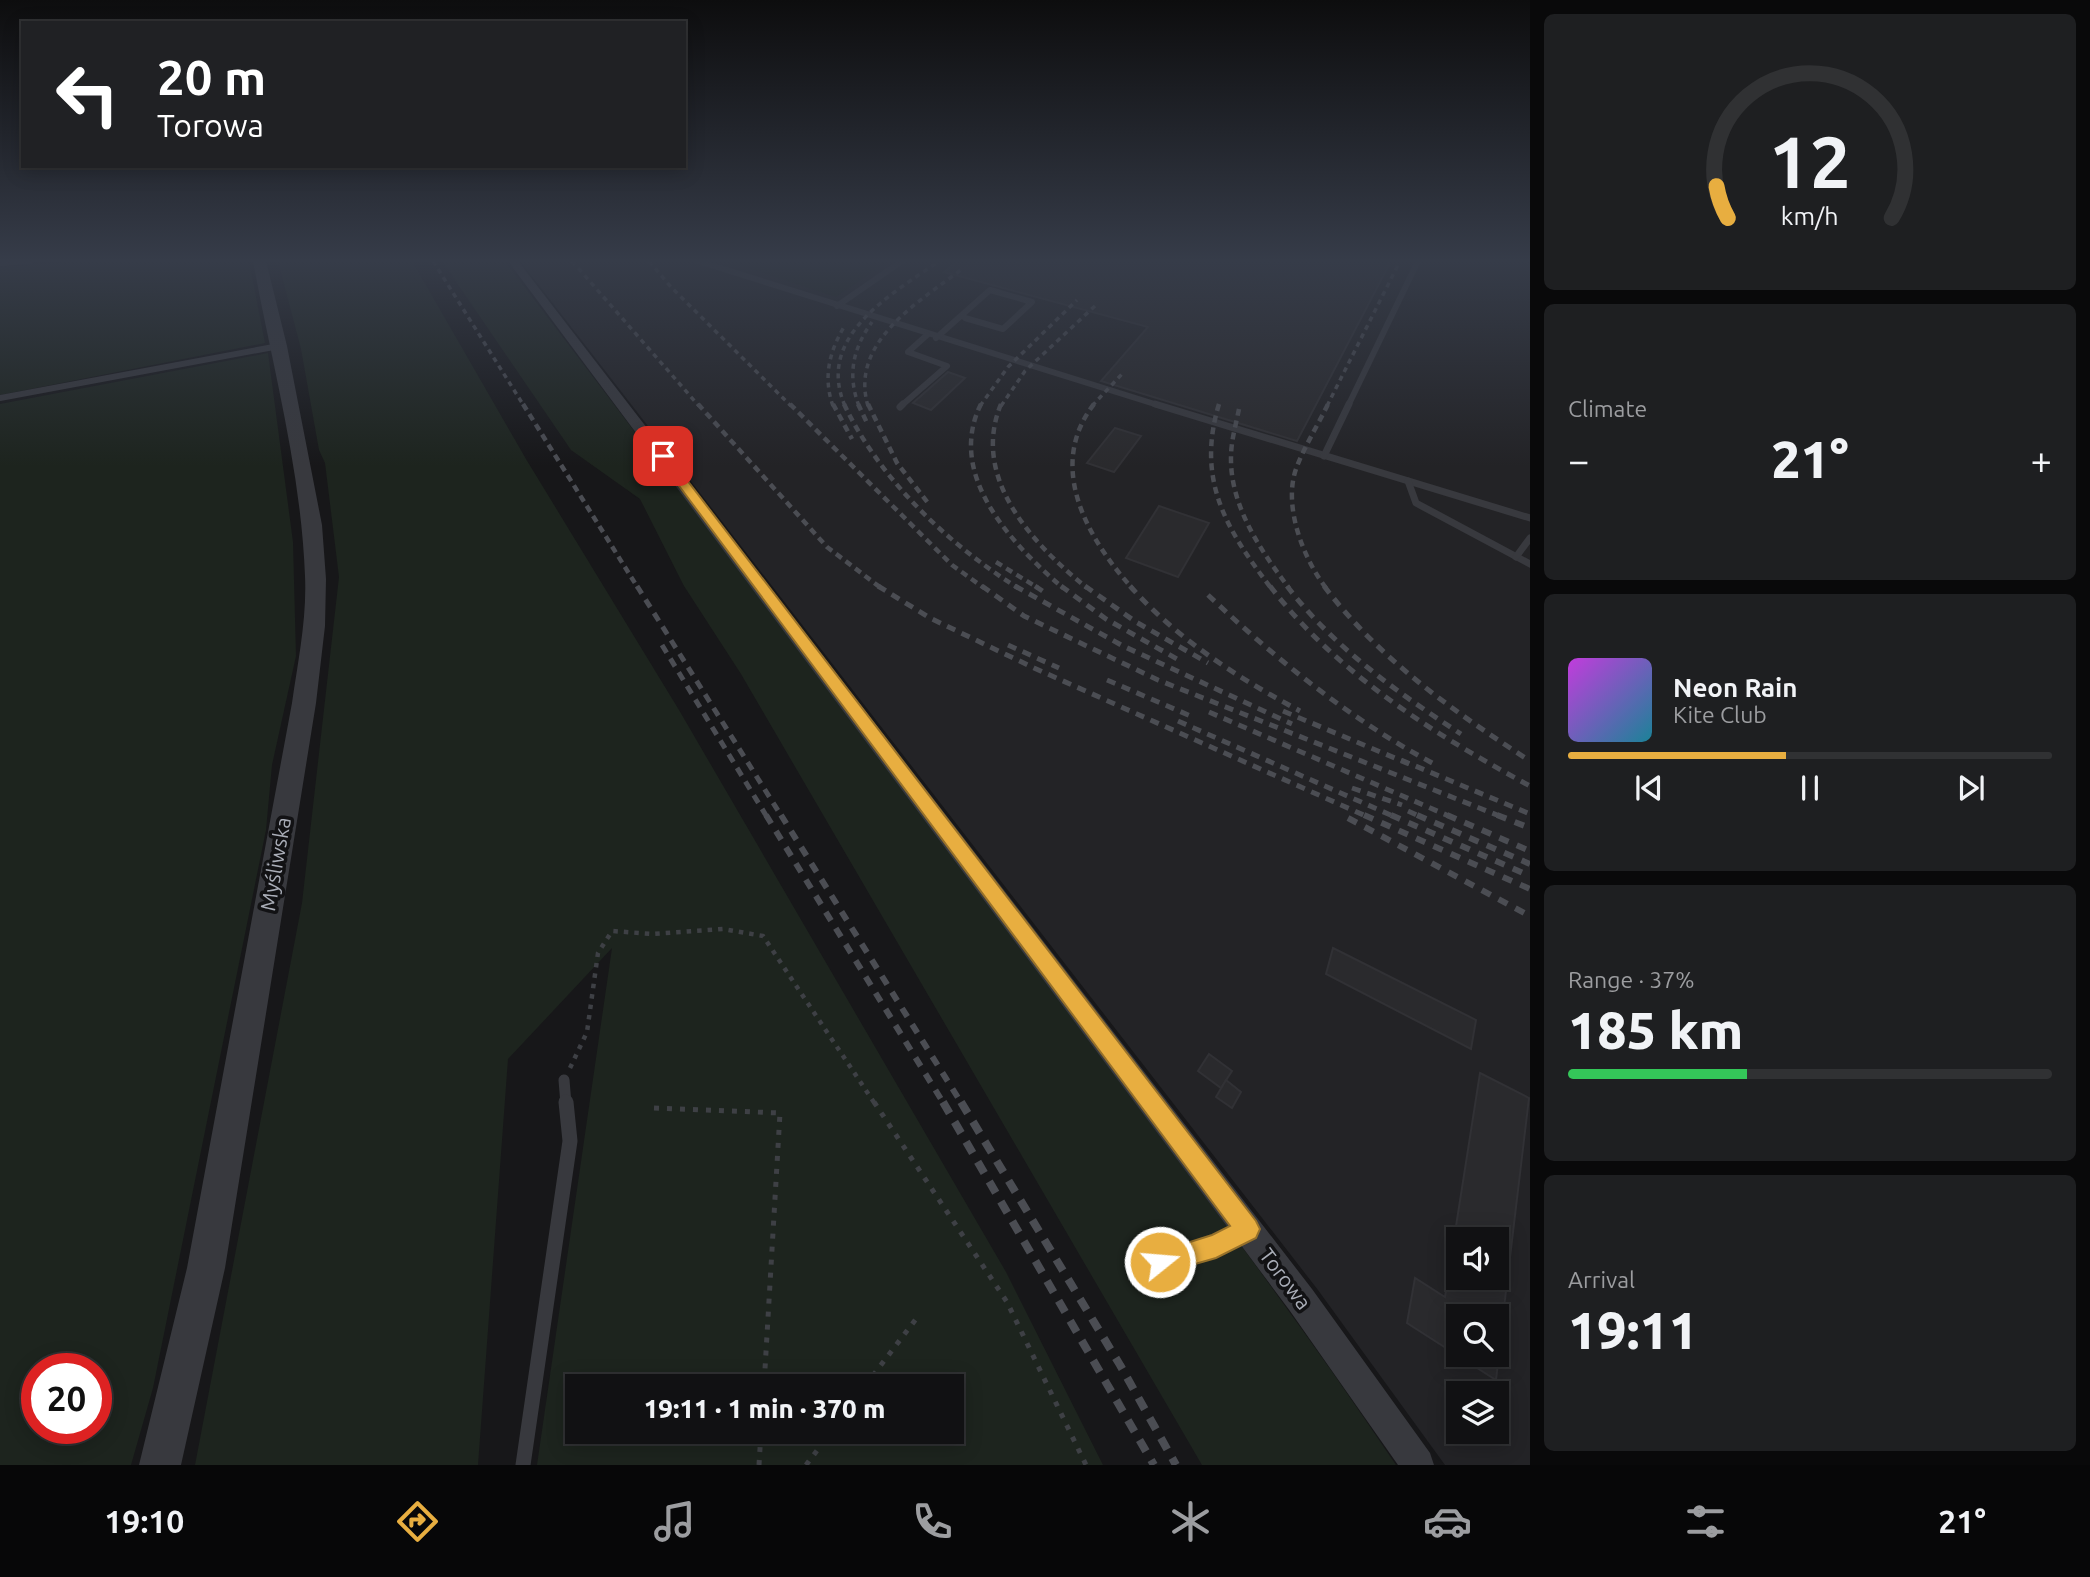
<!DOCTYPE html>
<html lang="en">
<head>
<meta charset="utf-8">
<style>
  :root { --surface:#111113; --page:#1e1f21; --text:#f1f3f6; --muted:#9c9da0; --line:#303133; --accent:#e8ae40 }
  body { margin:0; font-family:Ubuntu,sans-serif; background:var(--page); color:var(--text); height:100vh; display:flex; flex-direction:column; font-size:26px; white-space:nowrap }
  * { box-sizing:border-box; margin:0 }
  p { font-size:23px; color:var(--muted) }
  .icon { flex:none; width:38px; height:38px; fill:none; stroke:currentColor; stroke-width:2; stroke-linecap:round; stroke-linejoin:round }
  .map { position:relative; flex:1; overflow:hidden }
  .details { display:flex; flex-direction:column; gap:14px; padding:14px; background:#09090a; width:560px }
  .details>* { flex:none }
  .hud { position:absolute; left:21px; top:21px; width:665px; height:147px; border-radius:0px; box-shadow:0 4px 18px #0003,0 0 0 2px var(--line); background:#202124; color:#fff; overflow:hidden }
  .tools { position:absolute; left:1446px; top:1227px; display:grid; gap:14px }
  .tools a { display:grid; place-items:center; width:63px; height:63px; border-radius:0px; background:var(--surface); box-shadow:0 4px 18px #0003,0 0 0 2px var(--line); font-size:35px }
  .speed { position:absolute; left:21px; top:1353px; display:flex; gap:14px; font-size:35px; font-weight:700; text-align:center }
  .speed>* { display:grid; place-content:center; width:91px; height:91px; border-radius:50%; background:var(--surface); box-shadow:0 4px 18px #0003,0 0 0 2px var(--line); line-height:1 }
  .speed .limit { border:10px solid #d22; background:#fff; color:#111 }
  .pin { position:absolute; display:grid; place-items:center; width:60px; height:60px; color:#fff; margin:-30px; border-radius:14px; box-shadow:0 4px 10px #0006 }
  .me { position:absolute; width:77px; margin:-38px; rotate:73deg; stroke-linejoin:round; filter:drop-shadow(0 0 5px #0008) }
  .turn { display:flex; align-items:center; gap:24px; height:147px; padding:0 21px; font-size:32px }
  .turn .icon { width:91px; height:91px; stroke-width:2.5 }
  .turn b { display:block; font-size:49px; line-height:60px }
  .big { font-size:52px; font-weight:800; line-height:1.1 }
  .details .widget { flex:1; display:flex; flex-direction:column; justify-content:center; gap:10px; min-width:0; padding:0 24px; border-radius:10px; background:var(--page) }
  .details .dial { align-items:center; gap:0 }
  .dial svg { height:182px; overflow:visible; fill:none; stroke:var(--line); stroke-width:7; stroke-linecap:round; text-anchor:middle }
  .dial text { fill:var(--text); stroke:none }
  .song { display:flex; align-items:center; gap:21px }
  .cover { width:84px; height:84px; border-radius:10px; background:linear-gradient(135deg,hsl(290 70% 55%),hsl(190 70% 35%)) }
  .played { height:7px; border-radius:4px; background:linear-gradient(90deg,var(--accent) 45%,var(--line) 45%) }
  .keys { display:flex; justify-content:space-around; direction:ltr }
  .heat { display:flex; justify-content:space-between; align-items:center; font-size:38px; direction:ltr }
  .charge { height:10px; border-radius:5px; background:linear-gradient(90deg,#34c759 37%,var(--line) 0) }
  .trip { position:absolute; left:565px; top:1374px; width:399px; height:70px; border-radius:0px; background:var(--surface); box-shadow:0 4px 18px #0003,0 0 0 2px var(--line); font-weight:800; line-height:70px; text-align:center }
  .tab-bar { display:flex; height:112px; justify-content:space-around; align-items:center; background:#070708; color:var(--muted) }
  .tab-bar .icon { width:49px; height:49px }
  .tab-bar .current { color:var(--accent) }
  .tab-bar b { font-size:32px; color:var(--text) }
  main { display:flex; flex:1; min-height:0 }
  .map>svg:first-child { display:block }
  .built { fill:#232326; fill-rule:evenodd }
  .green { fill:#1d241e; fill-rule:evenodd }
  .building { fill:#2a2a2d; stroke:#313135; stroke-width:2 }
  .lines { fill:none; stroke-linecap:round; stroke-linejoin:round }
  .path-far1 { stroke:#3e4045; stroke-width:4.5; stroke-dasharray:4.5 6; stroke-linecap:butt }
  .path { stroke:#3e4045; stroke-width:5; stroke-dasharray:5 8; stroke-linecap:butt }
  .service-far3 { stroke:#38393e; stroke-width:6 }
  .service-far2 { stroke:#38393e; stroke-width:7 }
  .service-far1 { stroke:#38393e; stroke-width:11 }
  .service { stroke:#38393e; stroke-width:15 }
  .minor { fill:#38393e; fill-rule:evenodd }
  .tertiary { fill:#38393e; fill-rule:evenodd }
  .rail-far4 { stroke:#4b4d53; stroke-width:3.5; stroke-dasharray:5 4.5; stroke-linecap:butt }
  .rail-far3 { stroke:#4b4d53; stroke-width:4.5; stroke-dasharray:7 5; stroke-linecap:butt }
  .rail-far2 { stroke:#4b4d53; stroke-width:5; stroke-dasharray:9 7; stroke-linecap:butt }
  .rail-far1 { stroke:#4b4d53; stroke-width:6; stroke-dasharray:10 9; stroke-linecap:butt }
  .rail { stroke:#4b4d53; stroke-width:8; stroke-dasharray:13 10; stroke-linecap:butt }
  .route { fill:#e8ae40; stroke:#97712a; stroke-width:2 }
  .labels { text-anchor:middle; stroke-width:7; stroke-linejoin:round; paint-order:stroke }
  .street-label { font-size:21px; fill:#aaaeb8; stroke:#121214 }
</style>
</head>
<body>
<main>
<div class="map">
<svg width="1530" height="1465" viewBox="0 0 1530 1465">
  <rect width="100%" height="100%" fill="#171719"/>
  <path class="built" d="M520 261H1530V1465H1445L1318 1290ZM1458 1239H1496V1278H1458ZM1458 1316H1496V1354H1458ZM1458 1393H1496V1432H1458Z"/>
  <g class="green">
    <path d="M82 261H249L265 343 0 395V267Z"/>
    <path d="M278 261H412L526 459 679 710 1006 1272 1103 1465H537L612 948 508 1059 478 1465H195L302 903 339 577 325 463 319 450 301 349ZM952 1386V1432H578V1386Z"/>
    <path d="M442 261H505C703 521 899 781 1092 1044 1194 1183 1300 1321 1396 1465H1202L741 674 684 586 640 499 571 450Z"/>
    <path d="M727 261H888L836 297Z"/>
    <path d="M268 353 293 542 296 656 272 765 266 830 153 1388 131 1465H0V404ZM37 1368H96V1428H37Z"/>
  </g>
  <g class="building">
    <path d="M958 261H1391L1297 441 1101 381 1148 327 944 272Z"/>
    <path d="M948 372 965 378 931 410 913 403Z"/>
    <path d="M1115 428 1141 436 1114 472 1087 463Z"/>
    <path d="M1159 506 1209 523 1178 577 1126 558Z"/>
    <path d="M1333 948 1476 1020 1471 1049 1326 974Z"/>
    <path d="M1209 1054 1232 1071 1221 1088 1198 1071Z"/>
    <path d="M1480 1073 1529 1098 1503 1316H1458V1354H1499L1496 1380 1407 1323 1415 1278 1445 1297 1448 1278H1496V1239H1454Z"/>
    <path d="M1226 1080 1241 1092 1232 1108 1216 1097Z"/>
  </g>
  <g class="lines">
    <path class="path-far1" d="M570 1068 587 1032 598 953 612 931 653 934 723 929 763 936 875 1104"/>
    <g class="path">
      <path d="M874 1102 1007 1302 1086 1465"/>
      <path d="M654 1108 780 1113 764 1386"/>
      <path d="M865 1386 919 1315"/>
      <path d="M759 1465 761 1432"/>
      <path d="M806 1465 831 1432"/>
    </g>
    <g class="service-far3">
      <path d="M698 261 1161 406"/>
      <path d="M0 263 31 261"/>
      <path d="M837 306 902 261"/>
      <path d="M936 338 990 290 1032 302 1003 329 965 318"/>
      <path d="M0 398 279 346"/>
      <path d="M901 406 947 366 908 352 927 335"/>
      <path d="M1348 406 1418 261"/>
    </g>
    <g class="service-far2">
      <path d="M1155 404 1530 518"/>
      <path d="M900 407 903 404"/>
      <path d="M1324 456 1349 404"/>
      <path d="M1408 481 1416 503 1530 564"/>
      <path d="M1516 557 1530 538"/>
    </g>
    <path class="service-far1" d="M564 1080 566 1104"/>
    <g class="service">
      <path d="M1139 1272 1216 1246 1244 1232"/>
      <path d="M523 1465 570 1141 566 1102"/>
    </g>
    <path class="minor" d="M508 261H518L1312 1289 1430 1453 1434 1465H1398L1290 1311Z"/>
    <path class="tertiary" d="M253 261H266L287 346 322 525 326 579 325 626 316 703 225 1268 181 1465H139L187 1268 292 703C298 661 307 618 305 576 301 469 272 365 253 261Z"/>
    <g class="rail-far4">
      <path d="M433 261 524 406"/>
      <path d="M572 261 699 406"/>
      <path d="M649 261 671 287 791 406"/>
      <path d="M833 406C823 378 829 352 844 327"/>
      <path d="M845 406C815 336 891 295 939 261"/>
      <path d="M859 406C847 375 853 348 872 322"/>
      <path d="M868 406C849 342 919 302 962 269"/>
      <path d="M980 406 1008 367 1077 300"/>
      <path d="M1001 406 1025 371 1096 305"/>
      <path d="M1092 406 1122 374"/>
      <path d="M1327 406 1400 261"/>
    </g>
    <g class="rail-far3">
      <path d="M523 404 638 588"/>
      <path d="M698 404 827 547 881 588"/>
      <path d="M790 404 952 565 984 588"/>
      <path d="M833 404 852 439"/>
      <path d="M844 404C880 480 948 544 1018 588"/>
      <path d="M858 404 868 425"/>
      <path d="M868 404 897 463 928 503"/>
      <path d="M981 404C945 476 1014 546 1063 588"/>
      <path d="M1001 404C970 479 1034 545 1087 588"/>
      <path d="M1094 404C1046 466 1087 538 1132 588"/>
      <path d="M1219 404C1196 480 1226 529 1271 588"/>
      <path d="M1239 409C1236 424 1231 441 1231 457 1230 506 1261 551 1289 588"/>
      <path d="M996 562 1038 588"/>
      <path d="M1326 588C1303 558 1283 506 1296 469 1304 447 1318 425 1328 404"/>
    </g>
    <g class="rail-far2">
      <path d="M637 586 782 817"/>
      <path d="M878 586 930 618 1034 668 1368 817"/>
      <path d="M982 586 1024 616 1158 680 1502 817"/>
      <path d="M1015 586 1123 646 1292 724"/>
      <path d="M1035 586 1044 592"/>
      <path d="M1061 586 1106 619 1177 659"/>
      <path d="M1085 586 1136 622 1208 663"/>
      <path d="M1130 586C1177 639 1238 678 1300 711"/>
      <path d="M1270 586C1337 674 1434 734 1530 786"/>
      <path d="M1287 586C1333 647 1398 693 1461 734"/>
      <path d="M1324 586C1380 660 1453 711 1530 761"/>
      <path d="M1208 595C1278 661 1351 720 1436 765"/>
      <path d="M662 645 767 817"/>
      <path d="M1008 645 1059 668"/>
      <path d="M1107 680 1193 717"/>
      <path d="M1283 711 1409 764"/>
      <path d="M1209 712 1451 817"/>
      <path d="M1178 721 1395 817"/>
      <path d="M1401 760 1530 814"/>
      <path d="M1352 788 1402 805"/>
      <path d="M1408 811 1421 817"/>
    </g>
    <g class="rail-far1">
      <path d="M766 815 944 1104"/>
      <path d="M781 815 962 1104"/>
      <path d="M1364 815 1530 889"/>
      <path d="M1391 815 1530 876"/>
      <path d="M1417 815 1530 864"/>
      <path d="M1447 815 1530 851"/>
      <path d="M1497 815 1530 828"/>
      <path d="M1348 818 1530 916"/>
    </g>
    <g class="rail">
      <path d="M943 1102 1154 1465"/>
      <path d="M961 1102 1120 1365 1176 1465"/>
    </g>
  </g>
  <linearGradient id="sky" x2="0" y2="1"><stop stop-color="#0d0d0e"/><stop offset="0.56" stop-color="#363c49"/><stop offset="1" stop-color="#363c49" stop-opacity="0"/></linearGradient>
  <rect width="1530" height="466" fill="url(#sky)"/>
  <path class="route" d="M659 454H667L1256 1221 1260 1229 1256 1238 1216 1258 1160 1274 1152 1271 1148 1262 1152 1254 1212 1235 1230 1226 659 459Z"/>
  <g class="labels">
    <g class="street-label">
      <text transform="translate(276 864) rotate(-80)" y="7">Myśliwska</text>
      <text transform="translate(1285 1279) rotate(53)" y="7">Torowa</text>
    </g>
  </g>
</svg>
<div class="tools">
<a><svg class="icon" aria-label="sound" viewBox="0 0 24 24"><path d="M4 9h4l5-4v14l-5-4H4zM17 9q2 3 0 6"/></svg></a>
<a><svg class="icon" aria-label="search" viewBox="0 0 24 24"><circle cx="10" cy="10" r="6"/><path d="M15 15l6 6"/></svg></a>
<a><svg class="icon" aria-label="layers" viewBox="0 0 24 24"><path d="M12 4l9 5-9 5-9-5zM3 14l9 5 9-5"/></svg></a>
</div>
<div class="speed"><div class="limit">20</div></div>
<div class="pin" style="left:663px;top:456px;background:#d93025"><svg class="icon" aria-label="arrive" viewBox="0 0 24 24"><path d="M6 21V4h12l-3 4 3 4H6"/></svg></div>
<svg class="me" style="left:1160px;top:1262px" viewBox="-20 -20 40 40"><circle r="17" fill="#e8ae40" stroke="#fff" stroke-width="3"/><path d="M0-11L8 9 0 5-8 9z" fill="#fff"/></svg>
<div class="trip">19:11 · 1 min · 370 m</div>
<div class="hud">
<div class="turn"><svg class="icon" aria-label="left" viewBox="0 0 24 24"><path d="M17 20v-9H6M10 6l-5 5 5 5"/></svg><div><b>20 m</b>Torowa</div></div>
</div>
</div>
<section class="details">
<div class="widget dial"><svg viewBox="0 0 100 80">
<path d="M14 69A42 42 0 1 1 86 69"/>
<path d="M14 69A42 42 0 0 1 9 55" stroke="#e8ae40"/>
<text x="50" y="56" font-size="32" font-weight="700">12</text>
<text x="50" y="72" font-size="11">km/h</text>
</svg></div>
<div class="widget"><p>Climate</p>
<div class="heat"><a>−</a><b class="big">21°</b><a>+</a></div>
</div>
<div class="widget">
<div class="song"><i class="cover"></i><div><b>Neon Rain</b><p>Kite Club</p></div></div>
<div class="played"></div>
<div class="keys"><svg class="icon" aria-label="previous" viewBox="0 0 24 24"><path d="M18 5L8 12l10 7zM5 5v14"/></svg><svg class="icon" aria-label="pause" viewBox="0 0 24 24"><path d="M8 5v14M16 5v14"/></svg><svg class="icon" aria-label="next" viewBox="0 0 24 24"><path d="M6 5l10 7-10 7zM19 5v14"/></svg></div>
</div>
<div class="widget"><p>Range · 37%</p><b class="big">185 km</b><div class="charge"></div></div>
<div class="widget"><p>Arrival</p><b class="big">19:11</b></div>
</section>
</main>
<nav class="tab-bar">
<b>19:10</b>
<svg class="icon current" aria-label="directions" viewBox="0 0 24 24"><path d="M12 3l9 9-9 9-9-9zM9 14v-3h6M13 9l2 2-2 2"/></svg>
<svg class="icon" aria-label="music" viewBox="0 0 24 24"><path d="M9 18V5l10-2v13"/><circle cx="6" cy="18" r="3"/><circle cx="16" cy="16" r="3"/></svg>
<svg class="icon" aria-label="phone" viewBox="0 0 24 24"><path d="M5 4h4l2 5-3 2q2 4 5 5l2-3 5 2v4C11 20 4 13 5 4z"/></svg>
<svg class="icon" aria-label="climate" viewBox="0 0 24 24"><path d="M12 3v18M4 7l16 10M4 17L20 7"/></svg>
<svg class="icon" aria-label="car" viewBox="0 0 24 24"><path d="M5 17H2v-5l4-1 3-4h7l3 4 3 1v5h-3M9 17h6M6 11h13"/><circle cx="7" cy="17" r="2"/><circle cx="17" cy="17" r="2"/></svg>
<svg class="icon" aria-label="filters" viewBox="0 0 24 24"><path d="M4 7h16M4 17h16"/><circle cx="9" cy="7" r="2"/><circle cx="15" cy="17" r="2"/></svg>
<b>21°</b>
</nav>
</body>
</html>
